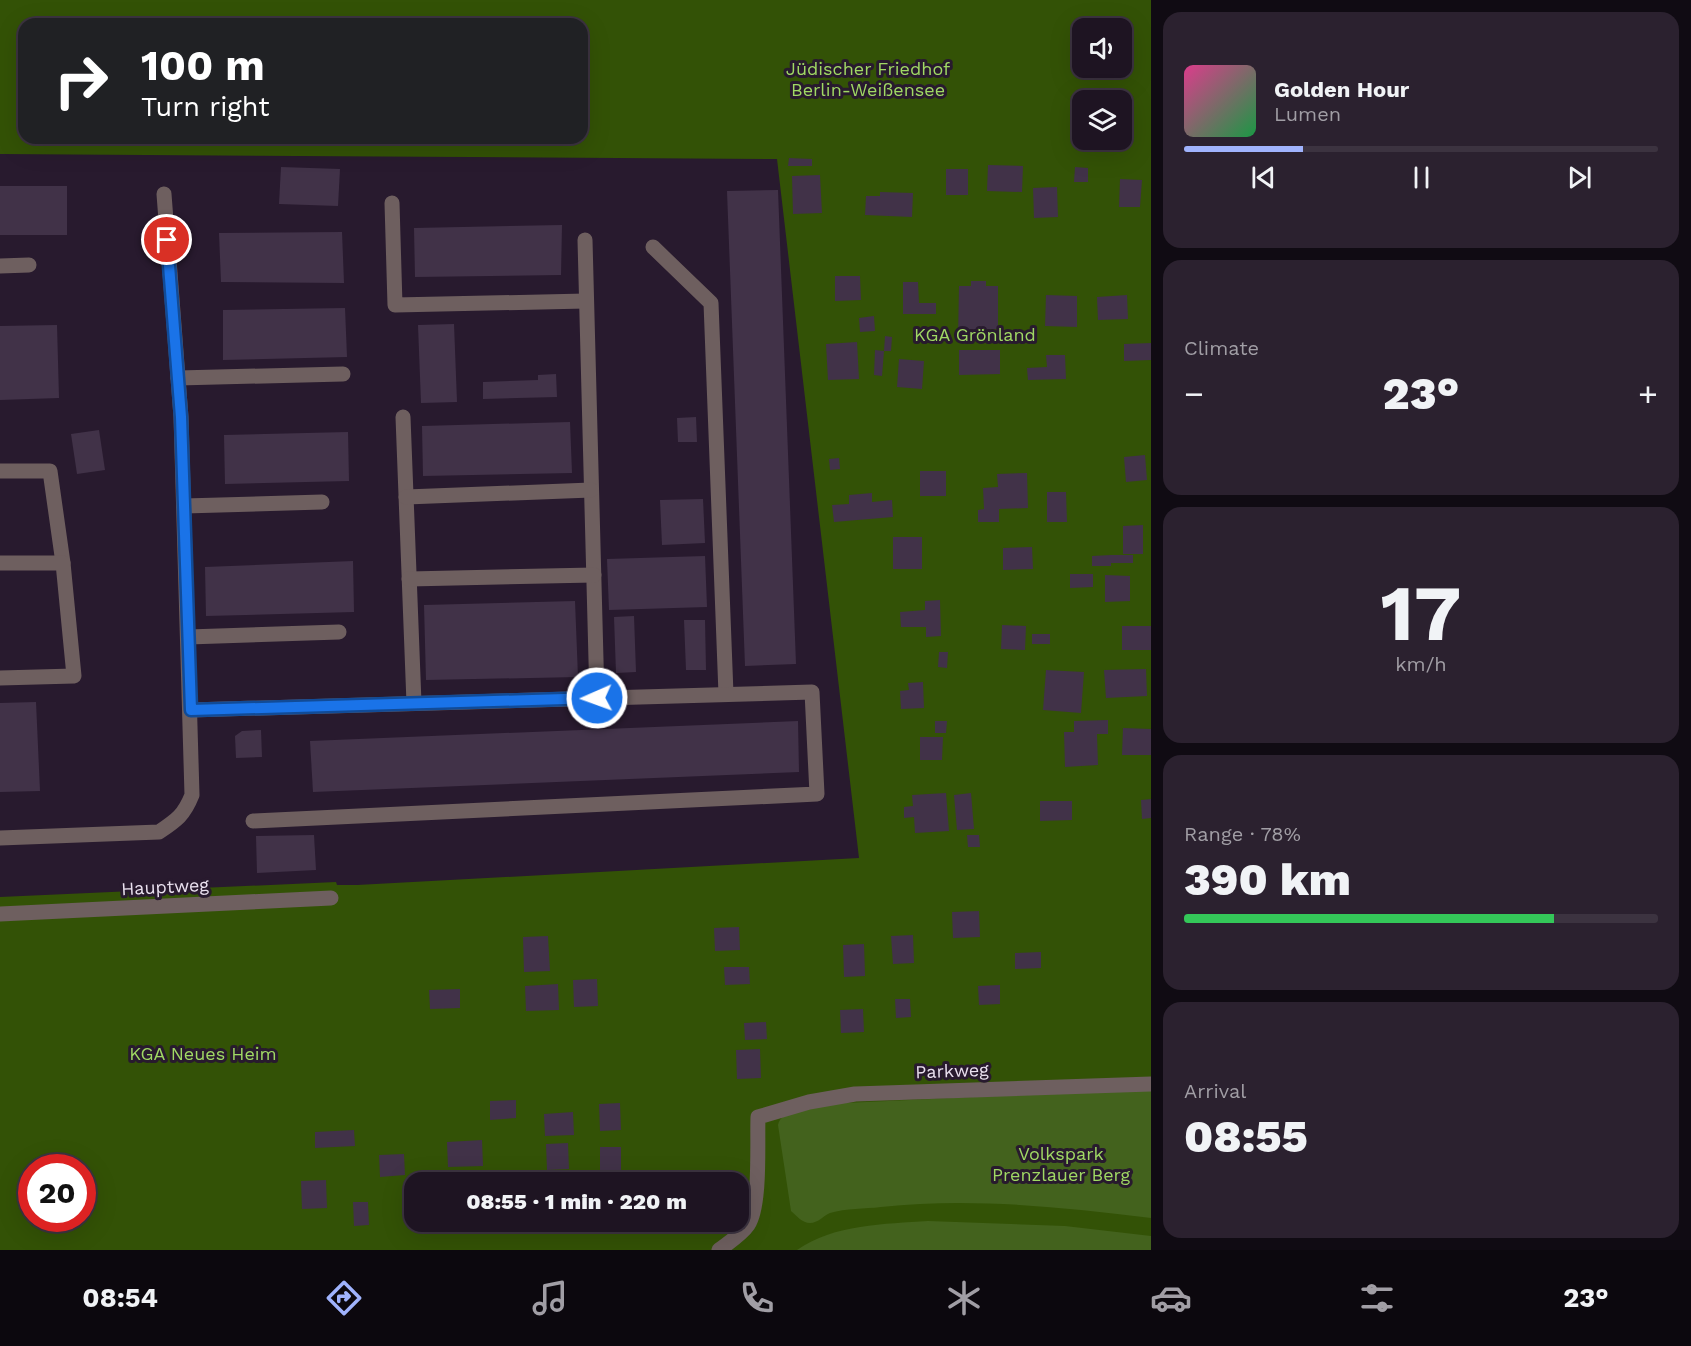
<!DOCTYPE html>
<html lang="en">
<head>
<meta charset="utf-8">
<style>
  :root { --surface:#1e1422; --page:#2b212f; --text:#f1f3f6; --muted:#a19ea5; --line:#3c3340; --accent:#a0b3fd }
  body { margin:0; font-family:"Work Sans",sans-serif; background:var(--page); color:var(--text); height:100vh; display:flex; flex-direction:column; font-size:22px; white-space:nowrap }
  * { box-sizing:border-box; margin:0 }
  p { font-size:20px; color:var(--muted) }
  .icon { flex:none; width:33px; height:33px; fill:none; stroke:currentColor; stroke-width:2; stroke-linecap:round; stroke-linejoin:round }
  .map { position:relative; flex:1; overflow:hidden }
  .panel { display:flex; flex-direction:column; gap:12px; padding:12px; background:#100b13; width:540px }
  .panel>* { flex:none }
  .top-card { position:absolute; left:18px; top:18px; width:570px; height:126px; border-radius:18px; box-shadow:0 6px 24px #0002,0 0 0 2px var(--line); background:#202124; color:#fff; overflow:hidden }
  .controls { position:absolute; left:1072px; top:18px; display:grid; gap:12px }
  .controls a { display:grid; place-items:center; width:60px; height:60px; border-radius:12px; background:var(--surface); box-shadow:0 6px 24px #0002,0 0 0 2px var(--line); font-size:30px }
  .speed { position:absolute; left:18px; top:1154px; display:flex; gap:12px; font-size:30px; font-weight:700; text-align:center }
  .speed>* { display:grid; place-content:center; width:78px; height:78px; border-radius:50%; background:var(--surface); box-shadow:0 6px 24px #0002,0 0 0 2px var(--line); line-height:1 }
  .speed .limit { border:9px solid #d22; background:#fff; color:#111 }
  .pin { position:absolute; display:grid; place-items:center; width:51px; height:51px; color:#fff; margin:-26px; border:3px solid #fff; border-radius:50%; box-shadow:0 2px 6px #0007 }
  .me { position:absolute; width:66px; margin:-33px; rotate:268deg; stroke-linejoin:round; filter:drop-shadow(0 0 4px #0008) }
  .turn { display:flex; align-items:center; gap:21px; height:126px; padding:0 24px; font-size:27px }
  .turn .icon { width:78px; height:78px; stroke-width:2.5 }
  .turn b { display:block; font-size:42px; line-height:51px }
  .big { font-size:45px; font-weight:800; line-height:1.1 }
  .panel .card { flex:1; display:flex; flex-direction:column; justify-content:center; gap:9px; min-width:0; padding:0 21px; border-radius:18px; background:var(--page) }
  .panel .dial { align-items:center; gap:0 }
  .dial b { font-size:78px; line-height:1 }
  .song { display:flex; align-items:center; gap:18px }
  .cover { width:72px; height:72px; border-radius:9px; background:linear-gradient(135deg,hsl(330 70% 55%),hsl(140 70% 35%)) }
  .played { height:6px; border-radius:3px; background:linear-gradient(90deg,var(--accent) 25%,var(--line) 25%) }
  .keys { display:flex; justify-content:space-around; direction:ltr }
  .heat { display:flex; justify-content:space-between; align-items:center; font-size:33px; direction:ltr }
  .charge { height:9px; border-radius:4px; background:linear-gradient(90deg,#34c759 78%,var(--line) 0) }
  .trip { position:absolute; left:404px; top:1172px; width:345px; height:60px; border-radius:18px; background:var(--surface); box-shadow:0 6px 24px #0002,0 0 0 2px var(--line); font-weight:800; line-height:60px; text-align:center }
  .tab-bar { display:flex; height:96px; justify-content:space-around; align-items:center; background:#0c080e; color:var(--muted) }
  .tab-bar .icon { width:42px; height:42px }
  .tab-bar .current { color:var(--accent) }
  .tab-bar b { font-size:27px; color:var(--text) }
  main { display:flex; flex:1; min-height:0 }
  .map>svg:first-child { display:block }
  .green { fill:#335206; fill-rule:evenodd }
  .forest { fill:#43621d }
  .building { fill:#413248 }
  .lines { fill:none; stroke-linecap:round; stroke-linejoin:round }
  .minor { stroke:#6e5f5f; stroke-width:15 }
  .route-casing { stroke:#114b97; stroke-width:15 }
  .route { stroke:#1a73e8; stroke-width:10 }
  .labels { text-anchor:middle; stroke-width:6; stroke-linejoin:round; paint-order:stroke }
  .park-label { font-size:18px; fill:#a0d964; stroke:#281a2e }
  .street-label { font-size:18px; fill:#eae1ef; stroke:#281a2e }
</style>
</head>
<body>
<main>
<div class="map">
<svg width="1151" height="1250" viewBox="0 0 1151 1250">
  <rect width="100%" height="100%" fill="#281a2e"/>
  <path class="green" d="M0 0H1151V1250H0V897L336 882 337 885H357L859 858 777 159 0 154ZM24 24H582V138H24ZM1083 28H1122V68H1083ZM1083 100H1122V140H1083ZM32 1167H82V1218H32ZM414 1182H738V1221H414Z"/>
  <g class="forest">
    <path d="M1151 1089V1218C1061 1207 971 1197 881 1207 865 1209 846 1208 830 1213 823 1216 818 1223 810 1223 802 1223 797 1216 791 1211L778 1125C781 1109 810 1107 823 1104Z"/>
    <path d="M928 1221 1065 1226 1151 1236V1250H797C834 1224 885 1224 928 1221Z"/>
  </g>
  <g class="building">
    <path d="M789 158 812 159V166H788Z"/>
    <path d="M988 165 1023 166 1022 192 987 191Z"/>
    <path d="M281 167 340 169 338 206 279 204Z"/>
    <path d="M1075 167 1088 168V182H1074Z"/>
    <rect x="946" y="169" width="22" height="26"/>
    <path d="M820 175 822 213 793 214 792 176Z"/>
    <path d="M1120 179 1142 180 1140 207H1119Z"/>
    <rect x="0" y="186" width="67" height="49"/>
    <path d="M1057 187 1058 217 1034 218 1033 188Z"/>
    <path d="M778 190 796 664 745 666 727 191Z"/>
    <path d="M880 192 913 193 912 217 865 215 866 196H880Z"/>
    <path d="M562 225 561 275 415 277 414 228Z"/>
    <path d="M342 232 344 283 221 282 219 233Z"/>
    <path d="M835 276H860L861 300 835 301Z"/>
    <path d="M971 281H986V286H998V329H977V340L958 339 959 286H971Z"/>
    <path d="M903 282H918L919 303H936V314H903Z"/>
    <path d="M1046 295 1077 296V327L1045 326Z"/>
    <path d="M1127 295 1128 319 1098 320 1097 297Z"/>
    <path d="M345 308 347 357 223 360V310Z"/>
    <path d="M874 316 875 331 860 332 859 318Z"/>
    <path d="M454 324 457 402 421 403 418 325Z"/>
    <path d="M57 325 59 398 0 400V326Z"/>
    <path d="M885 336 892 337 891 351H884Z"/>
    <path d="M857 342 859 379 828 380 826 344Z"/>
    <path d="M1151 343V360L1124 361V344Z"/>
    <path d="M875 350 884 351 882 376 874 375Z"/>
    <path d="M959 350H1000V374L959 375Z"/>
    <path d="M1046 355H1065L1066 379 1028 380 1027 368 1047 367Z"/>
    <path d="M899 359 924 361 922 389 897 387Z"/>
    <path d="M556 374 557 397 483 399V382L538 380V375Z"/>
    <path d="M696 417 697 442H678L677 418Z"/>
    <path d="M570 422 572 473 423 476 422 426Z"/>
    <path d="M99 430 105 470 77 474 71 434Z"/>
    <path d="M348 432 349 481 225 484 224 435Z"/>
    <path d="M1145 455 1147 480 1126 482 1124 457Z"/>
    <path d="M839 458 840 469 830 470 829 459Z"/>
    <rect x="920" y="471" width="26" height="25"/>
    <path d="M1027 473 1028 508 999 509V522H978V510L984 509 983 488 998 487 997 474Z"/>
    <path d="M1047 492H1066L1067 522H1047Z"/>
    <path d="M872 493V502L892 500 893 517 834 522 832 505 849 504V495Z"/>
    <path d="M703 499 705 543 662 545 660 500Z"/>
    <path d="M1143 525V554H1123V526Z"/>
    <rect x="893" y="537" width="29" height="32"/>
    <path d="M1032 547 1033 569 1003 570V548Z"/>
    <path d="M1111 555H1133V563H1111V566H1092V556Z"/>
    <path d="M705 556 707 607 609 610 607 559Z"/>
    <path d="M353 561 354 612 206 616 205 567Z"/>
    <path d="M1070 574H1093V587L1070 588Z"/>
    <path d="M1105 575 1130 576V601L1105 602Z"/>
    <path d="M940 600 941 636 926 637V627H901L900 612 925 610V601Z"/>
    <path d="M575 601 578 677 426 680 424 605Z"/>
    <path d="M634 616 636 672 616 673 614 617Z"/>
    <path d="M684 620H705L706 670H686Z"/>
    <path d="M1002 625 1026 626 1025 650 1001 649Z"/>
    <rect x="1122" y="626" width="29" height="24"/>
    <rect x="1032" y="634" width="18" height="10"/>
    <path d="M939 652H948L947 668 938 667Z"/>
    <path d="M1146 669 1147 696 1106 698 1104 670Z"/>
    <path d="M1046 670 1084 672 1081 713 1043 710Z"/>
    <path d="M923 682 924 708 901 709 900 691 909 690 908 683Z"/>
    <path d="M36 702 40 791 0 792V703Z"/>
    <path d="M1108 720V734H1097L1098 765 1065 767 1064 732H1074V721Z"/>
    <path d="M798 721 799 772 313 792 310 741Z"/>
    <path d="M935 721H947L946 733H935Z"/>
    <path d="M1123 728 1151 729V755H1122Z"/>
    <path d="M261 730 262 757 236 758 235 736 242 731Z"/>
    <path d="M920 737H943L942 760H920Z"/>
    <path d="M946 793 949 831 915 833 914 817 904 818V807L913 806 912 795Z"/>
    <path d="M971 793 974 829 957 830 954 795Z"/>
    <path d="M1151 799V818L1142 819 1141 800Z"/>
    <path d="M1040 801H1072V820L1040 821Z"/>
    <path d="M314 835 316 870 257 873 256 836Z"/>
    <path d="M967 835H979L980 847H968Z"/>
    <path d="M979 911 980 937 953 938 952 912Z"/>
    <path d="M739 927 740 950 715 951 714 928Z"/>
    <path d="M913 935 914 963 893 964 891 936Z"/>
    <path d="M548 936 550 971 524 972 523 937Z"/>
    <path d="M864 944 865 976 844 977 843 945Z"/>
    <path d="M1041 952V968L1015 969V953Z"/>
    <path d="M724 967H749L750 984 725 985Z"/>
    <path d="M597 979 598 1006 574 1007 573 980Z"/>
    <path d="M558 984 559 1010 526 1011 525 986Z"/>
    <path d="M1000 985V1004L979 1005 978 986Z"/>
    <path d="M460 989V1008L430 1009 429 990Z"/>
    <path d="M895 999H910L911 1017 896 1018Z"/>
    <path d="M863 1009 864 1032 841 1033 840 1010Z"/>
    <path d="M766 1022 767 1039 745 1040 744 1023Z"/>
    <path d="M760 1049 761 1078 737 1079 736 1050Z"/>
    <path d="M516 1100V1118L490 1120V1101Z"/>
    <path d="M620 1103 621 1130 600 1131 599 1104Z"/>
    <path d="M573 1112 574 1135 545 1136 544 1114Z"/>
    <path d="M354 1130 355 1146 315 1148V1132Z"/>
    <path d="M482 1140 483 1166 448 1167 447 1142Z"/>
    <path d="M568 1143 569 1169 547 1170 546 1144Z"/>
    <path d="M600 1147H621V1171L600 1172Z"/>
    <path d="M404 1154 405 1175 380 1177 379 1155Z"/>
    <path d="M326 1180 327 1208 302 1209 301 1181Z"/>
    <path d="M353 1202H368L369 1225 354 1226Z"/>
  </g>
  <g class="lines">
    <g class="minor">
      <path d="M392 203 395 305 586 301"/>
      <path d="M585 240 597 698"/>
      <path d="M653 247 711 303 726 694"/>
      <path d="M0 266 29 265"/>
      <path d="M178 378 343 374"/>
      <path d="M403 417 414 703"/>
      <path d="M0 471H50L63 563"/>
      <path d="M406 497 591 490"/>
      <path d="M184 506 322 502"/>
      <path d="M0 563H63L74 676 0 678"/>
      <path d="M409 579 594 575"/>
      <path d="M188 637 339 632"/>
      <path d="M191 710 812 692 817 794 253 821"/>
      <path d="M0 838 159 832C177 820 184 815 192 795L181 417 164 194"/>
      <path d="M0 914 331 898"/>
      <path d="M719 1250C728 1243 741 1235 748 1225 761 1205 757 1142 758 1117L809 1102 855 1094 1151 1084"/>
    </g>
  </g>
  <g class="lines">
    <defs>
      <path id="route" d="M167 240 181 417 191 710 597 698"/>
    </defs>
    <use href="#route" class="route-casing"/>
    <use href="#route" class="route"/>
  </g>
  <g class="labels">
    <g class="park-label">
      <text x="868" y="75">Jüdischer Friedhof<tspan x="868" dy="21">Berlin-Weißensee</tspan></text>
      <text x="975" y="341">KGA Grönland</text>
      <text x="203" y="1060">KGA Neues Heim</text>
      <text x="1061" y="1160">Volkspark<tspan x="1061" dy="21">Prenzlauer Berg</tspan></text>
    </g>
    <g class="street-label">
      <text transform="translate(165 887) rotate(-3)" y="6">Hauptweg</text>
      <text transform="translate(952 1071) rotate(-2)" y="6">Parkweg</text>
    </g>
  </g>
</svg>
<div class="controls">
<a><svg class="icon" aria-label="sound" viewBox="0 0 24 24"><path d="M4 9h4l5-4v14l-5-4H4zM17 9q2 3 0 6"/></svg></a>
<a><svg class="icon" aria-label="layers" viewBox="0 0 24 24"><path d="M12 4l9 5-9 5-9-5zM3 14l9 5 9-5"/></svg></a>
</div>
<div class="speed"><div class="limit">20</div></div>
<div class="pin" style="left:167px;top:240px;background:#d93025"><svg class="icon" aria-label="arrive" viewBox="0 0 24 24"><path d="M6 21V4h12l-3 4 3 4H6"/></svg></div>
<svg class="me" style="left:597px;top:698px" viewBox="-20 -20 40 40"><circle r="17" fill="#1a73e8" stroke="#fff" stroke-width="3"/><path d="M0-11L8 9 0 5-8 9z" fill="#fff"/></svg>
<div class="trip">08:55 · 1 min · 220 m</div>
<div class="top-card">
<div class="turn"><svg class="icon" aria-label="right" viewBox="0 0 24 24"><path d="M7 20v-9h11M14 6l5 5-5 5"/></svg><div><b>100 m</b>Turn right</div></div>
</div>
</div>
<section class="panel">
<div class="card">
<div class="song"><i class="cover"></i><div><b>Golden Hour</b><p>Lumen</p></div></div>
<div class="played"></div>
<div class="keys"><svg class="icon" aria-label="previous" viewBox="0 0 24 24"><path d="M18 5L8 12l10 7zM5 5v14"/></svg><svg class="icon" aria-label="pause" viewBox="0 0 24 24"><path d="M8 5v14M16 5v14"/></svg><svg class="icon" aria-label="next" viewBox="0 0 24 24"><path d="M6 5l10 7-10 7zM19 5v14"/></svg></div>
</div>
<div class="card"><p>Climate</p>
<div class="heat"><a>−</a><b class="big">23°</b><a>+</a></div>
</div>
<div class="card dial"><b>17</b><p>km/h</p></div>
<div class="card"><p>Range · 78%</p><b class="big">390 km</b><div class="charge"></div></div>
<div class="card"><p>Arrival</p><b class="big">08:55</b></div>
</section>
</main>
<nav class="tab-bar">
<b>08:54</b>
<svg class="icon current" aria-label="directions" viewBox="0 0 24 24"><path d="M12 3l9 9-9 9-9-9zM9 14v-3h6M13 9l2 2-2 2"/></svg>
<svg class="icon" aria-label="music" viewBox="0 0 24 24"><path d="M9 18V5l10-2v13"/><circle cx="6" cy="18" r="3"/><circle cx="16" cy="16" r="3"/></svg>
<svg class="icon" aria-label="phone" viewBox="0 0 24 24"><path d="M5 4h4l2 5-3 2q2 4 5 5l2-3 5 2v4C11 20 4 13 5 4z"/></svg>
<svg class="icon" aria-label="climate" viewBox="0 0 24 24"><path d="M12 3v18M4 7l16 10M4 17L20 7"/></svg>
<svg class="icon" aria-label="car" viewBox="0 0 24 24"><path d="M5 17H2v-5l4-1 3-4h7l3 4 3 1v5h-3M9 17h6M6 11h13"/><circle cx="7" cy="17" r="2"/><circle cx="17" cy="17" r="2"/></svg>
<svg class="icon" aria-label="filters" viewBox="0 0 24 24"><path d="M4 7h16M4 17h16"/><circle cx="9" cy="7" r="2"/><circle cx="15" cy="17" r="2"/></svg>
<b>23°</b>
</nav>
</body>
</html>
